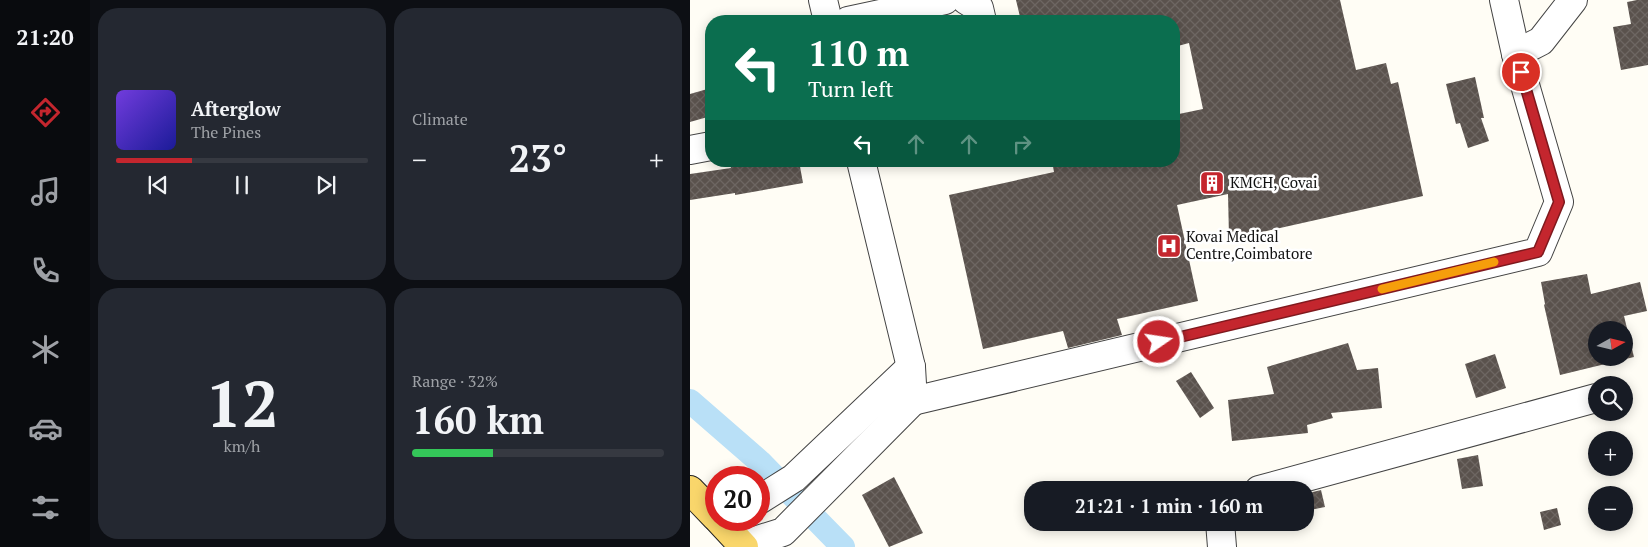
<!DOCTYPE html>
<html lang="en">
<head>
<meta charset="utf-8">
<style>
  :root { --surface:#171b24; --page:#242831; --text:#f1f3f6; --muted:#9ea1a6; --line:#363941; --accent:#c4262e }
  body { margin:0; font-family:"PT Serif",serif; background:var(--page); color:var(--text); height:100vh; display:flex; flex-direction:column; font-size:19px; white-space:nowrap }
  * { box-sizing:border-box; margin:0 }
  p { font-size:16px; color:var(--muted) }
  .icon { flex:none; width:28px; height:28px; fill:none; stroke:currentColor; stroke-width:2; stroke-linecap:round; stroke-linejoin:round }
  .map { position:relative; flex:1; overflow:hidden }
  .panel { display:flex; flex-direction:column; gap:8px; padding:8px; background:#0d0f14; width:600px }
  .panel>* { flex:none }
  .hud { position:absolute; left:15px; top:15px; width:475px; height:152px; border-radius:20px; box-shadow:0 2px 12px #0003; background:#0b6e4f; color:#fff; overflow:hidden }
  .needle { width:32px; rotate:82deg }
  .buttons { position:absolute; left:898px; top:321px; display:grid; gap:10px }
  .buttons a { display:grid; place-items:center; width:45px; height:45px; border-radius:50%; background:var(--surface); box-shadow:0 2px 12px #0003; font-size:25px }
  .speed { position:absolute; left:15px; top:466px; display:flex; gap:10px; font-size:25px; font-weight:700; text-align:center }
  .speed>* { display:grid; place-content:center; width:65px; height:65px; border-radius:50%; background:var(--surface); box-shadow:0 2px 12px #0003; line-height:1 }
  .speed .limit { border:8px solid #d22; background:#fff; color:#111 }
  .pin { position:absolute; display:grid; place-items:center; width:42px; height:42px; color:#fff; margin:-21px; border:2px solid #fff; border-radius:50%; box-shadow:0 1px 5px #0007 }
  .me { position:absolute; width:55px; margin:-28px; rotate:77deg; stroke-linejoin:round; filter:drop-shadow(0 0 4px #0008) }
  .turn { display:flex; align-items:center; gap:18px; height:105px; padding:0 20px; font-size:22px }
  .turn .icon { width:65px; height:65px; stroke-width:2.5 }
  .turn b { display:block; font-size:35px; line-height:42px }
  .lanes { display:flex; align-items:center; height:48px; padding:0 20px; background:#0003; justify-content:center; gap:25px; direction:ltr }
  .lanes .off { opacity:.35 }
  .big { font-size:38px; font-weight:700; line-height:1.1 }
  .panel .widget { flex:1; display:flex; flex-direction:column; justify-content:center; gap:8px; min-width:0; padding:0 18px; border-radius:20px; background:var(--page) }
  .panel .dial { align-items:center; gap:0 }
  .dial b { font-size:65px; line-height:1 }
  .song { display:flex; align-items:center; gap:15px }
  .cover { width:60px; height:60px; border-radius:8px; background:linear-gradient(135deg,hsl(260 70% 55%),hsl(240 70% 35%)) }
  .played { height:5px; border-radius:2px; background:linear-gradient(90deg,var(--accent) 30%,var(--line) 30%) }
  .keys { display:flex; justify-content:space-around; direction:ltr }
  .heat { display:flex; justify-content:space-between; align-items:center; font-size:28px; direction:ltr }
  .charge { height:8px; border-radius:4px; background:linear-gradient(90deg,#34c759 32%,var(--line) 0) }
  .panel .tiles { flex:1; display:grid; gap:8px; grid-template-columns:repeat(2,1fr) }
  .trip { position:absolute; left:334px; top:481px; width:290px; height:50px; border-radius:20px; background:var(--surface); box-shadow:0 2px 12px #0003; font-weight:700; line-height:50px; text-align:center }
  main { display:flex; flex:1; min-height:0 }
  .tab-bar { display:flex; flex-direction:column; width:90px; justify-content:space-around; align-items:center; background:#090b0e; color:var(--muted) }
  .tab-bar .icon { width:35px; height:35px }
  .tab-bar .on { color:var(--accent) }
  .tab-bar b { font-size:22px; color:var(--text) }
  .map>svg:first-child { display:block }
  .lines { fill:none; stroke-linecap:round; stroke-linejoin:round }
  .canal { stroke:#b9e0f7; stroke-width:24 }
  .building { fill:url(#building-cross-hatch); fill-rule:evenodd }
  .minor-casing { stroke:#444; stroke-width:30 }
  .major-casing { stroke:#222; stroke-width:30 }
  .minor { stroke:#fff; stroke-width:28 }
  .major { stroke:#f9d66b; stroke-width:28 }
  .route-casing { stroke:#7f191e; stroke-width:12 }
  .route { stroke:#c4262e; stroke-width:9 }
  .slow { stroke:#f59e0b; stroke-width:9 }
  .labels { text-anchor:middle; stroke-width:5; stroke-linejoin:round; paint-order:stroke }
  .poi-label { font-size:15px; fill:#111; stroke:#fff; text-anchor:start }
</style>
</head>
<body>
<main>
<nav class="tab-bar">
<b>21:20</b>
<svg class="icon on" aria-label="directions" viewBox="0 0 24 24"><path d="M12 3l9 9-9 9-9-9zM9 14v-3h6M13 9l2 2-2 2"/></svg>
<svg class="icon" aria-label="music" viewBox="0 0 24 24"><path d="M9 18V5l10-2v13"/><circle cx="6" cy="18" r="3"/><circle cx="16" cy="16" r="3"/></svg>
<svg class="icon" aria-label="phone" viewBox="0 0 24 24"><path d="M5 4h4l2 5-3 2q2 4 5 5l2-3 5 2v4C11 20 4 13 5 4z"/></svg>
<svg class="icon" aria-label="climate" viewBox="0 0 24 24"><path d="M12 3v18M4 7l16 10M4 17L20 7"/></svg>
<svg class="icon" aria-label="car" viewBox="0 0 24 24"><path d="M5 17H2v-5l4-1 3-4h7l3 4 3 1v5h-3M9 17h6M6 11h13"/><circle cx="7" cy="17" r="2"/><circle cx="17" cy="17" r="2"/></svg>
<svg class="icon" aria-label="filters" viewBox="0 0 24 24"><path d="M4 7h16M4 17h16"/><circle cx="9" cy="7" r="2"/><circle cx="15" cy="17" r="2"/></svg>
</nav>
<section class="panel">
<div class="tiles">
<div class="widget">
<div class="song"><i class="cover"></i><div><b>Afterglow</b><p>The Pines</p></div></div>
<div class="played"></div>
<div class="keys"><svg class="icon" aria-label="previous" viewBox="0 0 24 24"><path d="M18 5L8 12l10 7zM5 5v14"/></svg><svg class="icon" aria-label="pause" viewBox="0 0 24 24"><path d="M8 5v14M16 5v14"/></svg><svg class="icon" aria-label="next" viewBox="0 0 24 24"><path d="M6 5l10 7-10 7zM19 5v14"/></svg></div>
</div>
<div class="widget"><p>Climate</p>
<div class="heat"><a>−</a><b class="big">23°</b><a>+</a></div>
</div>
<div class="widget dial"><b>12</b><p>km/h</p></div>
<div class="widget"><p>Range · 32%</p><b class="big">160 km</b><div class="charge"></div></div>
</div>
</section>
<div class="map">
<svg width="958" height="547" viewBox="0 0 958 547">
  <defs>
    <pattern id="building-cross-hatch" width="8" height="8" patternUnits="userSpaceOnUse" patternTransform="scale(1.25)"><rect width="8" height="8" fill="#5a524d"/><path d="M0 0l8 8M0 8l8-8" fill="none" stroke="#6d6662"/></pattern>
  </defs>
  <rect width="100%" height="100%" fill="#fffdf5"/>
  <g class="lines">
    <path class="canal" d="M0 401 70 462 153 547"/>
  </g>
  <g class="building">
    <path d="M326 0H650L666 70 696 63 701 84 708 82 733 196 559 235V237H539L538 194 487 205 508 301 427 319 432 335 378 348 373 331 293 349 259 195 364 172 362 161H484V115L513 109 499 43 484 47V21H331Z"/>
    <path d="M947 0H958V65L931 70 923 27 941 24 937 2Z"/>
    <path d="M785 77 794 118H791L799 141 778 148 770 123 766 124 756 84Z"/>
    <path d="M21 88V116L0 122V94Z"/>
    <path d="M54 161H109L113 183 45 195V193L0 200V174L41 168 40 164Z"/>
    <path d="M897 274 901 294 950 282 957 311 934 316 944 357 870 375 854 305 855 304 851 282ZM906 330H934V358H906Z"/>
    <path d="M658 343 667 370 688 368 692 408 641 413 643 418 617 425 618 433 542 441 538 400 584 394 577 367Z"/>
    <path d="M805 354 816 388 786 398 775 364Z"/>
    <path d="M501 372 524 408 510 418 486 381Z"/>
    <path d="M788 455 793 486 772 489 767 459Z"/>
    <path d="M204 477 233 533 199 547 172 495Z"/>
    <path d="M631 490 635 507 615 511V494Z"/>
    <path d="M867 508 871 525 854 530 850 512Z"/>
  </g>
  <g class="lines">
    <defs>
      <g id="minor">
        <path d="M133 0 138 21"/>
        <path d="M276 0 289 8 292 21"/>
        <path d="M814 0 826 54"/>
        <path d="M158 21 255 0"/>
        <path d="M0 150 21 146"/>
        <path d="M223 401 848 252 869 202 826 54 851 41 883 0"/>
        <path d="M569 490 906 398"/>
        <path d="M69 500 104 478 221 367"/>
        <path d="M530 522 532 547"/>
        <path d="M49 547 52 545 93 532 223 401 221 367 171 161"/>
      </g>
      <g id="major">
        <path d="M0 490 26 517"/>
        <path d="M29 520 54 547"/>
      </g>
    </defs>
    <use href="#minor" class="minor-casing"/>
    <use href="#major" class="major-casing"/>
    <use href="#minor" class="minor"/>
    <use href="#major" class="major"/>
  </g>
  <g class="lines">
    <defs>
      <path id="route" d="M469 342 848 252 869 202 831 72"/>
    </defs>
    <use href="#route" class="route-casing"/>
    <use href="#route" class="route"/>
    <path class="slow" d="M692 289 804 262"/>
  </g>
  <defs>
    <symbol id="building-square" viewBox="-11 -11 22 22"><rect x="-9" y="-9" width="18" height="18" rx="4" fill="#c4262e" stroke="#fff"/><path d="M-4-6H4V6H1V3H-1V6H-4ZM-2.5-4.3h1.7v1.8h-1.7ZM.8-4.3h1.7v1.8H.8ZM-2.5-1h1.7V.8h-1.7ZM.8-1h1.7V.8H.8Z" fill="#fff"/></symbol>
    <symbol id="hospital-square" viewBox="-11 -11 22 22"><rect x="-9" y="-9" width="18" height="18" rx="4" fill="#c4262e" stroke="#fff"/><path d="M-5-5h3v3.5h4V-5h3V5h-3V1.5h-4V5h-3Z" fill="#fff"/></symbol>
  </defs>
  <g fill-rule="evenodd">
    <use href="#building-square" x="508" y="169" width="28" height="28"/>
    <use href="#hospital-square" x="465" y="232" width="28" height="28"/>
  </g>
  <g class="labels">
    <g class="poi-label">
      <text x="540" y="188">KMCH, Covai</text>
      <text x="496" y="242">Kovai Medical<tspan x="496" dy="17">Centre,Coimbatore</tspan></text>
    </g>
  </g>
</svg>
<div class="buttons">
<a><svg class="needle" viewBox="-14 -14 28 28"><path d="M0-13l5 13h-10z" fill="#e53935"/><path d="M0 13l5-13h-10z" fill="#9ea1a6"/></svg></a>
<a><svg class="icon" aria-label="search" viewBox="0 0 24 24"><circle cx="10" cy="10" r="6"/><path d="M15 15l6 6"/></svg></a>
<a>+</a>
<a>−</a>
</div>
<div class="speed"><div class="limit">20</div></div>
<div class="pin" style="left:831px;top:72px;background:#d93025"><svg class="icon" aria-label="arrive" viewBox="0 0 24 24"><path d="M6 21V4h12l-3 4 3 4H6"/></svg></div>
<svg class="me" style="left:469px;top:342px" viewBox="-20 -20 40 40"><circle r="17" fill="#c4262e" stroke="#fff" stroke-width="3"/><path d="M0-11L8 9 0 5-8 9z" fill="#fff"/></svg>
<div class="trip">21:21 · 1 min · 160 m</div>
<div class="hud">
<div class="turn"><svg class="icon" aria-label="left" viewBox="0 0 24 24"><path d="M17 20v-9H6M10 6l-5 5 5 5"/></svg><div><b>110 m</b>Turn left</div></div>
<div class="lanes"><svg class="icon" aria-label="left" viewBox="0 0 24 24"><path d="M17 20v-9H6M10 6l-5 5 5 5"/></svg><svg class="icon off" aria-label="ahead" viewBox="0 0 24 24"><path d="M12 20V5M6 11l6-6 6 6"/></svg><svg class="icon off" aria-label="ahead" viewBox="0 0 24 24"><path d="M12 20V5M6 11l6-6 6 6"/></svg><svg class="icon off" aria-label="right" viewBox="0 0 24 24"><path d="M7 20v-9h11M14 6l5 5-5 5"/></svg></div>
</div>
</div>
</main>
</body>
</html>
